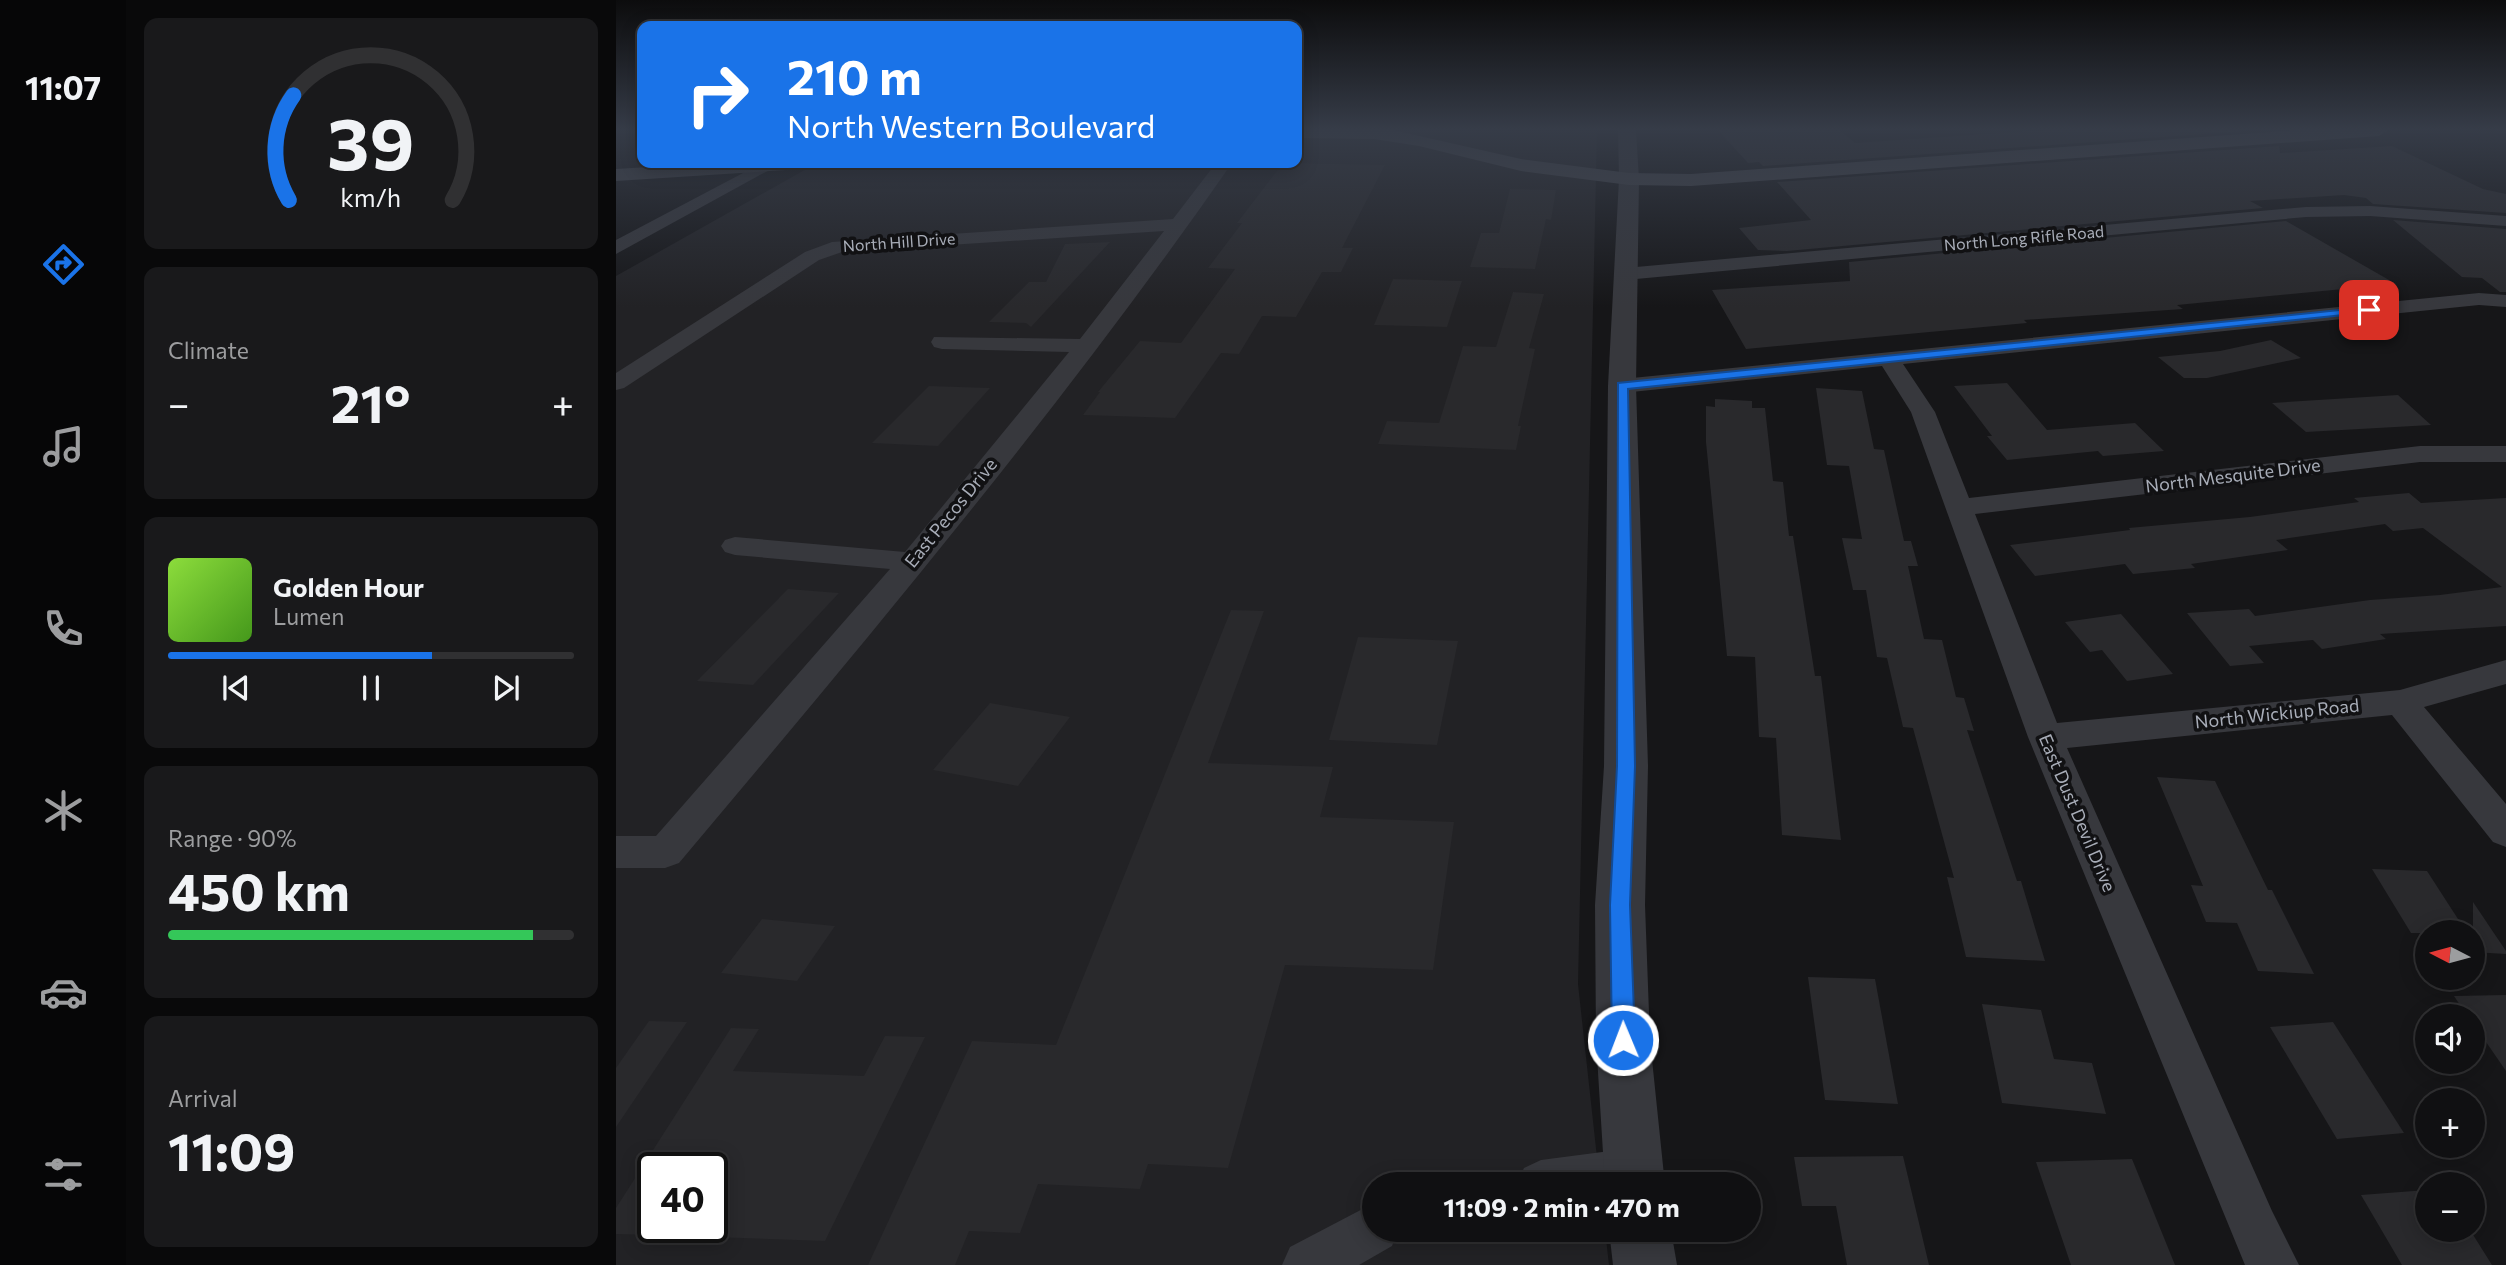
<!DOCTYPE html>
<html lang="en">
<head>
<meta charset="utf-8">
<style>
  :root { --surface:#101012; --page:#19191b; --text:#f1f3f6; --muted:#9c9d9f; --line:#303032; --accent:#1a73e8 }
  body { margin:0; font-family:Commissioner,sans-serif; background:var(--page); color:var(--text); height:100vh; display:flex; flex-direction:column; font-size:26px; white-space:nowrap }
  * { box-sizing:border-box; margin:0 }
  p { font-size:23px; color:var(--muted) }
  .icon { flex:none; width:38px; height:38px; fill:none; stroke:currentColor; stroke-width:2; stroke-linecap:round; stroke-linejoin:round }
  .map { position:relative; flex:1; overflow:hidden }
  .panel { display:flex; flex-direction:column; gap:18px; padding:18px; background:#09090a; width:490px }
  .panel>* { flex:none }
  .top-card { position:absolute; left:21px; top:21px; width:665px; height:147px; border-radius:14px; box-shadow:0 4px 18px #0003,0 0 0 2px var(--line); background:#1a73e8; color:#fff; overflow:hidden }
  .needle { width:46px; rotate:276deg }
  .tools { position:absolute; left:1799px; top:920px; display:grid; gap:14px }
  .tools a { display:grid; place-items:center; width:70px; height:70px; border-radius:50%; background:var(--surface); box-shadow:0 4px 18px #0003,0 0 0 2px var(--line); font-size:35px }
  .speed { position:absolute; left:21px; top:1152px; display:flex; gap:14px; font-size:35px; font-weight:700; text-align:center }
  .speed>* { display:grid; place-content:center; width:91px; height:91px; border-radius:50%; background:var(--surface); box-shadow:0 4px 18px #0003,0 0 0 2px var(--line); line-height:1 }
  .speed .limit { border:4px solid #111; border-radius:10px; background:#fff; color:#111 }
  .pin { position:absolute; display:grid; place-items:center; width:60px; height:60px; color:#fff; margin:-30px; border-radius:14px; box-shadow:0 4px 10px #0006 }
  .me { position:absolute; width:77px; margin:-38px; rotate:359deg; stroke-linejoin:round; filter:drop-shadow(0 0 5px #0008) }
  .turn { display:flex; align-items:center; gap:24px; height:147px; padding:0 35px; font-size:32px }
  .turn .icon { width:91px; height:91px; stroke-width:2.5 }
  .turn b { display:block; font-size:49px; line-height:60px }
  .big { font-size:52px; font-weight:700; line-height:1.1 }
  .panel .widget { flex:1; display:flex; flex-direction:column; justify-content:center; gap:10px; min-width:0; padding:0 24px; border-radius:14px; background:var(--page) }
  .panel .dial { align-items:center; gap:0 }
  .dial svg { height:182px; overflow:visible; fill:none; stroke:var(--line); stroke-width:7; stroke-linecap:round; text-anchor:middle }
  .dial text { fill:var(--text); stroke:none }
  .song { display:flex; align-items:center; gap:21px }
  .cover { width:84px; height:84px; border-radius:10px; background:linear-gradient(135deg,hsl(90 70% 55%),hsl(100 70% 35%)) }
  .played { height:7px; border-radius:4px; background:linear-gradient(90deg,var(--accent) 65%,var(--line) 65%) }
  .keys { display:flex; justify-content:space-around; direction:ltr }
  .heat { display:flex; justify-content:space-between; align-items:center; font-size:38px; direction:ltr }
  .charge { height:10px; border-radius:5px; background:linear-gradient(90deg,#34c759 90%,var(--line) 0) }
  .trip { position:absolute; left:746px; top:1172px; width:399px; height:70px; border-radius:35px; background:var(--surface); box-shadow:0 4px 18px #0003,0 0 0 2px var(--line); font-weight:700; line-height:70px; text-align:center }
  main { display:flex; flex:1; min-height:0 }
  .dock { display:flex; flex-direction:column; width:126px; justify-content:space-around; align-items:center; background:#060607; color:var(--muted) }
  .dock .icon { width:49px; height:49px }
  .dock .current { color:var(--accent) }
  .dock b { font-size:32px; color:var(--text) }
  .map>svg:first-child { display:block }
  .built { fill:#222225; fill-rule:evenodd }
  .building { fill:#29292c }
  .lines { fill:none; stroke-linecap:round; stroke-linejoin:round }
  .minor { fill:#37383d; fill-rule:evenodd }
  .tertiary { fill:#37383d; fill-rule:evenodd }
  .secondary { fill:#45474d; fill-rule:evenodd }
  .route { fill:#1a73e8; stroke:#114b97; stroke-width:2 }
  .labels { text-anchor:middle; stroke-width:7; stroke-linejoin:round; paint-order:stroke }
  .far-street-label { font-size:16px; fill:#a8adb8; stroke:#111113 }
  .street-label { font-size:18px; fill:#a8adb8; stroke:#111113 }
</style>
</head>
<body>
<main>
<nav class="dock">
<b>11:07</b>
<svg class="icon current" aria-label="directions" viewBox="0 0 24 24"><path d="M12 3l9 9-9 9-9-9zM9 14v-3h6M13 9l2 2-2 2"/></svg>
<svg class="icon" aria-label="music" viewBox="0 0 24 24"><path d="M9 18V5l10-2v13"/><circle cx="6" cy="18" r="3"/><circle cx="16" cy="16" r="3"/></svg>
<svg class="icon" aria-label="phone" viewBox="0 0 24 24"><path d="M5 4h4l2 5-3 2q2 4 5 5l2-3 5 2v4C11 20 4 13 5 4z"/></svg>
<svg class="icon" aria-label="climate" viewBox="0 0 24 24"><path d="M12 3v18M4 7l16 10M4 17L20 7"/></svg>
<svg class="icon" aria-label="car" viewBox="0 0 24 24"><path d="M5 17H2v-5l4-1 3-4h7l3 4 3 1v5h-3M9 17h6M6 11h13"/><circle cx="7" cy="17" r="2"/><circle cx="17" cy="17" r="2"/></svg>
<svg class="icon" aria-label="filters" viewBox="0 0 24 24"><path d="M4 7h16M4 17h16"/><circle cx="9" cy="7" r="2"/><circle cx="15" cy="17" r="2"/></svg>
</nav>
<section class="panel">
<div class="widget dial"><svg viewBox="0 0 100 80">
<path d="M14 69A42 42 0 1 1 86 69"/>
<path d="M14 69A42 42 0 0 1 16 23" stroke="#1a73e8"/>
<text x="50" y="56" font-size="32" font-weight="700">39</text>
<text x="50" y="72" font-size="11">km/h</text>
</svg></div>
<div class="widget"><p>Climate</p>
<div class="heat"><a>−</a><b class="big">21°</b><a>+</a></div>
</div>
<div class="widget">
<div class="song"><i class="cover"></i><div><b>Golden Hour</b><p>Lumen</p></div></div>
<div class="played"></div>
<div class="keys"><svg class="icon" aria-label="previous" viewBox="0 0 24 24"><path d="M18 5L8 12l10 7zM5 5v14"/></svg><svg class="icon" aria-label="pause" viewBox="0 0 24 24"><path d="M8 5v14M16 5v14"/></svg><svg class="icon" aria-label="next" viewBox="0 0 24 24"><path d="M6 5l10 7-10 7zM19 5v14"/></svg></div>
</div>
<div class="widget"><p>Range · 90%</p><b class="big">450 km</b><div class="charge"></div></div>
<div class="widget"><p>Arrival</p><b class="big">11:09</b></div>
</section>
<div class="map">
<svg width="1890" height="1265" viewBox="0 0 1890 1265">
  <rect width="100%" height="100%" fill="#161618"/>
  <path class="built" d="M681 130H981L962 984 984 1185H758V1230H989L993 1265H0V276L201 163H681ZM37 1167H96V1227H37Z"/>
  <g class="building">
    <path d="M1102 130H1223L1239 143 1429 130H1641L1147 166 1143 162 1132 163Z"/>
    <path d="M1663 146 1664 153 1776 146 1867 189 1890 194V213L1757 204 1750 198 1728 195 1634 201 1647 208 1171 251 1142 250 1123 228 1195 220 1161 182Z"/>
    <path d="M667 163 769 165 726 248H737L725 272H706L680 317 646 316 623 354 605 353 559 418 467 415 484 392H482L524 341 565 343 619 269 592 268 626 223H621Z"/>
    <path d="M894 189 940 190 935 220 930 219 919 269 854 267 865 233H883Z"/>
    <path d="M1777 220 1890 229V292H1884L1866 278 1846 277Z"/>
    <path d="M1670 221 1780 284 1561 305 1567 309 1408 320 1411 323 1130 349 1096 290 1234 281 1233 262Z"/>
    <path d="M494 242 415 327 410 323 373 322 413 282H430L449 244Z"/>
    <path d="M777 279 846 281 831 327 758 325Z"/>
    <path d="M897 292 928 294 913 348 919 349 902 426H905L900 450 762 444 771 421 823 423 847 346 880 347Z"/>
    <path d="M1655 340 1685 358 1591 378H1568L1542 357 1604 351Z"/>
    <path d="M1391 383 1431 430 1519 423 1548 451 1487 456 1482 451 1391 460 1371 436H1376L1338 386Z"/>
    <path d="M313 386 374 388 322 446 256 443Z"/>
    <path d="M1200 388 1246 391 1258 449 1268 450 1288 541H1295L1302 566H1292L1308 639 1326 640 1340 697 1348 698 1358 731 1351 730 1401 881H1405L1429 961 1350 957 1331 877 1338 878 1297 728 1287 727 1271 658 1261 657 1250 590H1237L1226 538 1246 539 1233 466 1211 465Z"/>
    <path d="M1782 395 1815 425 1690 432 1656 403Z"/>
    <path d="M1099 399 1136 401V408H1149L1157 481 1167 482 1173 536H1177L1199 676H1205L1225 840 1166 835 1160 738 1143 737 1139 657 1111 656 1090 442V406L1099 407Z"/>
    <path d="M1793 493 1805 503 1890 498V626L1764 634 1770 639 1706 649 1697 640 1633 646 1648 663 1614 666 1571 613 1633 609 1639 616 1754 600 1824 595 1886 587 1807 528 1777 531 1769 524 1660 540 1672 550 1575 564 1579 568 1517 574 1509 564 1419 576 1394 545 1514 530 1513 528 1634 517 1743 502 1738 498Z"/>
    <path d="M172 589 223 593 137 685 81 681Z"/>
    <path d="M615 610 648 611 592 763 717 767 704 817 838 822 817 970 669 965 612 1168 532 1164 524 1189 422 1184 404 1233 353 1231 339 1265H252L356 1041 440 1045Z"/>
    <path d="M1505 614 1557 674 1511 681 1486 650 1474 652 1449 622Z"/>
    <path d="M742 637 842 641 821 745 713 740Z"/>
    <path d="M374 703 454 717 402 786 317 770Z"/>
    <path d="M1541 777 1599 781 1652 890H1656L1698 974 1642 971 1621 923 1590 922 1575 885 1587 886Z"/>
    <path d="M1756 869 1811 871 1851 933H1795Z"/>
    <path d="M1857 902 1890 951V954L1857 952Z"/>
    <path d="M146 919 219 926 181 981 105 973Z"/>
    <path d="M1192 977 1259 979 1282 1104 1209 1100Z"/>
    <path d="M1890 995V1071L1857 1023V1017H1852L1838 996Z"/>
    <path d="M1366 1004 1425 1010 1438 1059 1476 1063 1490 1114 1386 1103Z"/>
    <path d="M33 1021 71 1022 0 1127V1068Z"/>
    <path d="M1717 1022 1788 1133 1721 1139 1654 1027Z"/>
    <path d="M115 1028 143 1029 117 1071 248 1076 269 1036 309 1037 209 1241 96 1237V1167H37V1235L0 1234V1208Z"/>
    <path d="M1287 1156 1313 1265H1231L1220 1206H1186L1178 1157Z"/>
    <path d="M1516 1159 1559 1265H1455L1420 1162Z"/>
    <path d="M1811 1190V1230H1854L1876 1265H1786L1745 1195Z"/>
  </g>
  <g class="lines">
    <g class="minor">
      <path d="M146 163H166L0 254V240Z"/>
      <path d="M600 163H616C447 406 254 636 63 863L49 868H0V836H40L274 569 119 555 109 552 105 546 109 540 119 537 289 552 453 352 326 349 318 347 315 342 318 337 464 339 548 231 226 252 203 260 8 388 0 390V373L189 252 216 242 557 219Z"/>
      <path d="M1754 206 1890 216V226L1754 216 1690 217 1009 280 1002 278 999 274 1002 270 1009 268 1690 207Z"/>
      <path d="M1863 293 1890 295V307L1863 305 1287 364 1319 412 1353 498 1804 446H1890V462H1804L1359 514 1441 723 1784 690 1890 660V684L1808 707 1890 804V847L1877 842 1776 715 1451 748 1656 1211 1683 1265H1629L1412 737 1295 412 1266 366 1006 393 998 391 994 386 998 381 1006 379Z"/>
      <path d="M1017 1148 1034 1155 1041 1172 1036 1185H900L908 1168 925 1160Z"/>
      <path d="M758 1203V1230H782L776 1246 743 1265H666L674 1247Z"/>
    </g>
    <g class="tertiary">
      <path d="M1002 130H1020L1023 179 1020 386 1032 766 1029 905 1034 1040 1049 1185H989L980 1040 979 905 988 766 992 386 1003 179Z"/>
      <path d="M993 1230H1055L1061 1265H997Z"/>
    </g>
    <g class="secondary">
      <path d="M681 130H777L905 159 1013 173 1075 174 1681 130H1772L1763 136 1075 186 1013 185 905 171 803 146 758 139 681 138Z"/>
      <path d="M96 163H195L192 167 185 169 0 181V169Z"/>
    </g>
  </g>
  <linearGradient id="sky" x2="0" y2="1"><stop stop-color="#0c0c0d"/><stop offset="0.42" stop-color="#363c48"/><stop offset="1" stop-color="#363c48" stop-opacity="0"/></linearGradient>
  <rect width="1890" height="307" fill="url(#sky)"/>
  <path class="route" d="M1753 307 1756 308V312L1012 389 1019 766 1014 905 1019 1040 1015 1048 1007 1051 999 1048 996 1040 994 905 1001 766 1002 383Z"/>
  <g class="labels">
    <g class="far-street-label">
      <text transform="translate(1408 238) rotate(-5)" y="6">North Long Rifle Road</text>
      <text transform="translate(283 242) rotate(-4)" y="6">North Hill Drive</text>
    </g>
    <g class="street-label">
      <text transform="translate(1617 476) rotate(-7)" y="6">North Mesquite Drive</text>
      <text transform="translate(335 513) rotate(-51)" y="6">East Pecos Drive</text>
      <text transform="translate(1661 714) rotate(-6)" y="6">North Wickiup Road</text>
      <text transform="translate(1461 813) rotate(67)" y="6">East Dust Devil Drive</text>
    </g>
  </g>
</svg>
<div class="tools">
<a><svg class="needle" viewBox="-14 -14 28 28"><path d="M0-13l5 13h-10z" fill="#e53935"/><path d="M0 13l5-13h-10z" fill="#9c9d9f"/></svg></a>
<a><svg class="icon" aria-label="sound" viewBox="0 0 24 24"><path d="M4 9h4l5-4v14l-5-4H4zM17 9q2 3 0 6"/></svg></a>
<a>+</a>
<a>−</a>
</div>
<div class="speed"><div class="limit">40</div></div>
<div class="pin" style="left:1753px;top:310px;background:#d93025"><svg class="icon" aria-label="arrive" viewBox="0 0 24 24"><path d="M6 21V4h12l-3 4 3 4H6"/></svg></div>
<svg class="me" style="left:1007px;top:1040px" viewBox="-20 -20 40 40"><circle r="17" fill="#1a73e8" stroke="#fff" stroke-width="3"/><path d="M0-11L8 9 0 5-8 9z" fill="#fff"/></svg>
<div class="trip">11:09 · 2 min · 470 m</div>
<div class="top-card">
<div class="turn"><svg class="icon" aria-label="right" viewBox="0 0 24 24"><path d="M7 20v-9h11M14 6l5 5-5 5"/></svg><div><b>210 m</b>North Western Boulevard</div></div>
</div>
</div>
</main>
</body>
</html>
